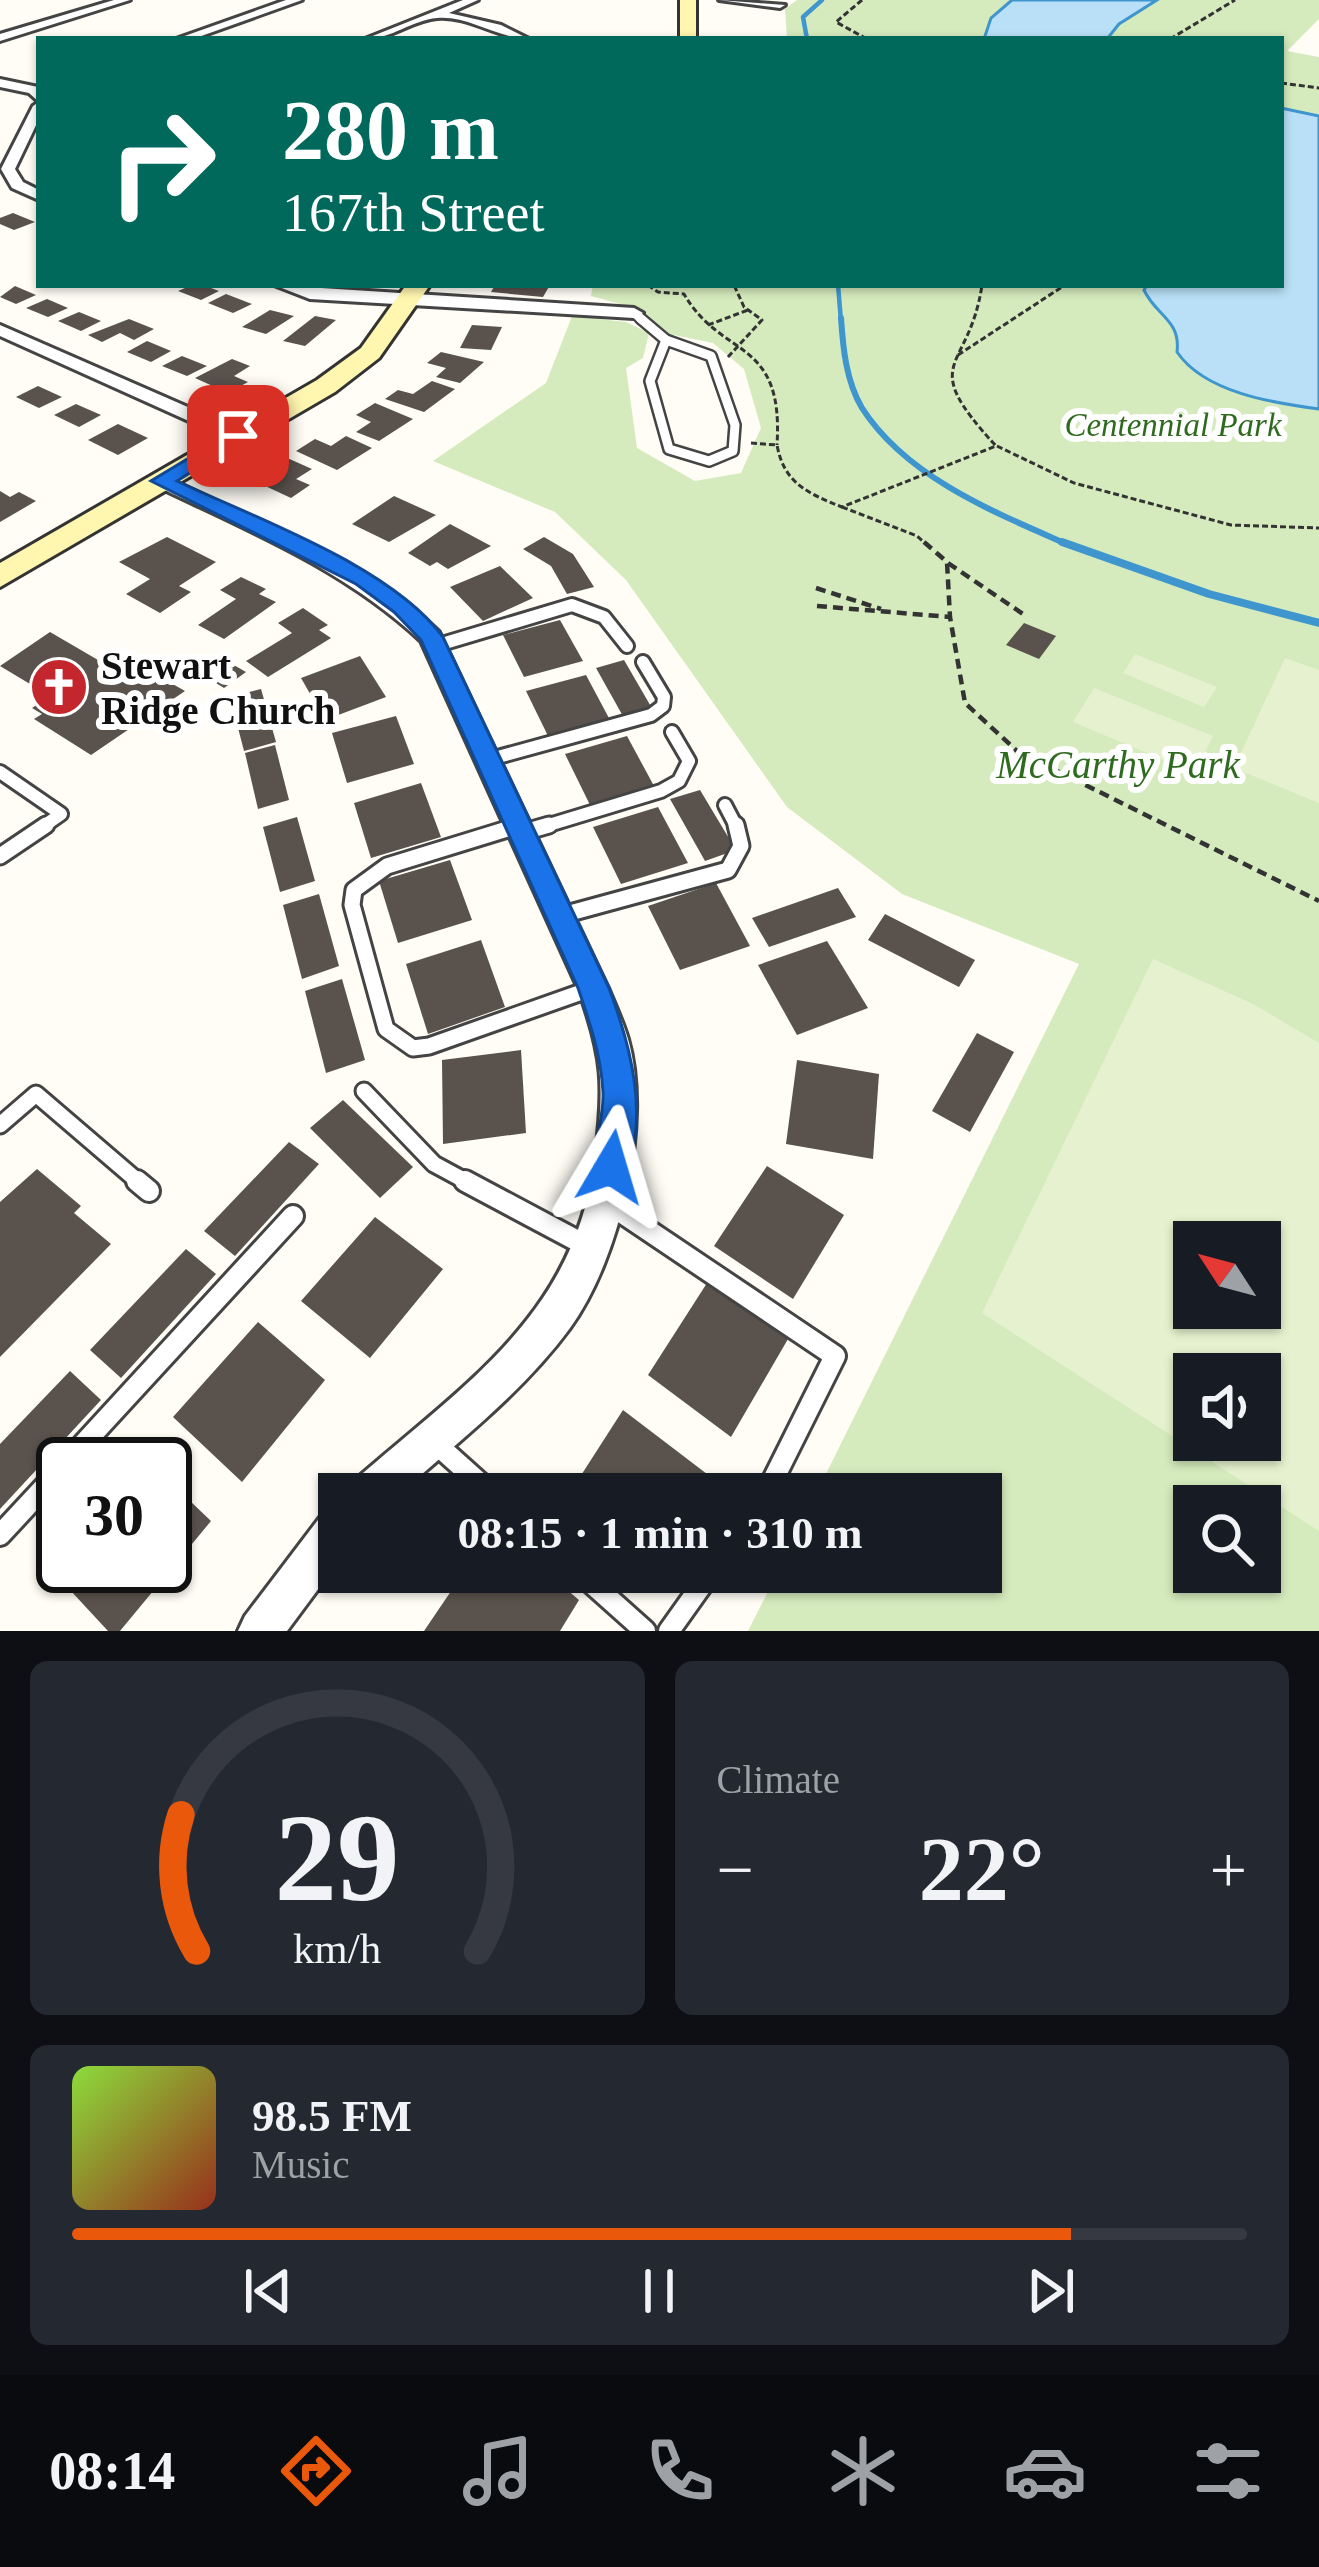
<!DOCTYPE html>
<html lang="en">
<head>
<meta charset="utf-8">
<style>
  :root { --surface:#171b24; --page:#242831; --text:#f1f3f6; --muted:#9ea1a6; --line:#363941; --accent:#ea580c }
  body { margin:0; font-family:Georgia,serif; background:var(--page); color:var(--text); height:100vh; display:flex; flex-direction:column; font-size:45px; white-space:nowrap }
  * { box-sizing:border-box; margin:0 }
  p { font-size:39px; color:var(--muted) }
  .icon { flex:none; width:66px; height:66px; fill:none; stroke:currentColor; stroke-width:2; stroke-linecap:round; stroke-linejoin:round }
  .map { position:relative; height:1631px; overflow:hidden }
  .drawer { display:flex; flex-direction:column; gap:30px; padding:30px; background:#0d0f14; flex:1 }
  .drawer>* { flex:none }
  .top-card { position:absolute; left:36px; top:36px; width:1248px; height:252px; border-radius:0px; box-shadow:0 3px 9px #0004; background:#00695c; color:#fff; overflow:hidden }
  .needle { width:78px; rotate:306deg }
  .tools { position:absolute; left:1173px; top:1221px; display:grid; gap:24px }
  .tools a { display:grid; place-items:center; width:108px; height:108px; border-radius:0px; background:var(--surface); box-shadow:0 3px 9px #0004; font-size:60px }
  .speed { position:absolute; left:36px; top:1437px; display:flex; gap:24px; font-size:60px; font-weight:700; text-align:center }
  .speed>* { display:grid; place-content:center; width:156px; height:156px; border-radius:50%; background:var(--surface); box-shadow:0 3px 9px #0004; line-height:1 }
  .speed .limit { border:6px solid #111; border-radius:18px; background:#fff; color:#111 }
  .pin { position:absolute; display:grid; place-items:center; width:102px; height:102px; color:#fff; margin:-51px; border-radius:24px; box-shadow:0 6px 18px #0006 }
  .me { position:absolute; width:132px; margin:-66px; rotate:7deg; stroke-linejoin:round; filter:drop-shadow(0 0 9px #0008) }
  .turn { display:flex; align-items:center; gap:42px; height:252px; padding:0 48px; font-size:54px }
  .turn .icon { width:156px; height:156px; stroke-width:2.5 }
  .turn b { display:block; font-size:84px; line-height:102px }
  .big { font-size:90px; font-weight:600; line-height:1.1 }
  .drawer .card { flex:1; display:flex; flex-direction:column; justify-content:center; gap:18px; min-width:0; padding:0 42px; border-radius:18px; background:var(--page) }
  .drawer .dial { align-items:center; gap:0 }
  .dial svg { height:312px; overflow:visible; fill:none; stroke:var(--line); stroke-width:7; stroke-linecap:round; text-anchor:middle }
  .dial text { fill:var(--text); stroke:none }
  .song { display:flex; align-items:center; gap:36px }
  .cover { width:144px; height:144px; border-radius:18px; background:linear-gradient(135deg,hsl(90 70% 55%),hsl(10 70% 35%)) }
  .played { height:12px; border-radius:6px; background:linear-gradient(90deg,var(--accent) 85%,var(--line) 85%) }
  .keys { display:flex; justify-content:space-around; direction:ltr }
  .heat { display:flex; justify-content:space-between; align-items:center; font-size:66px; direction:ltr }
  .drawer .tiles { flex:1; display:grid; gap:30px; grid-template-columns:1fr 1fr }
  .card:last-child { grid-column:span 2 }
  .trip { position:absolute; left:318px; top:1473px; width:684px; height:120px; border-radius:0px; background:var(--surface); box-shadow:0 3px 9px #0004; font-weight:600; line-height:120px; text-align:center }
  .menu { display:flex; height:192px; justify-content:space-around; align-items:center; background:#090b0e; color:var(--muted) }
  .menu .icon { width:84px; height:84px }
  .menu .current { color:var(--accent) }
  .menu b { font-size:54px; color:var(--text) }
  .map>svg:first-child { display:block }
  .green { fill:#d5ebbd; fill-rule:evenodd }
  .pitch { fill:#e6f2cf; fill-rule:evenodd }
  .water { fill:#b9e0f7; stroke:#3f96cf; stroke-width:3 }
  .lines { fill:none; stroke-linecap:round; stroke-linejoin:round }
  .stream-far2 { stroke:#3f96cf; stroke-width:4.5 }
  .stream-far1 { stroke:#3f96cf; stroke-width:6 }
  .stream { stroke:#3f96cf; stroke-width:8 }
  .building { fill:#5a524d }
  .lane-far4-casing { stroke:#444; stroke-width:10 }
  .lane-far3-casing { stroke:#444; stroke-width:14 }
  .lane-far2-casing { stroke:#444; stroke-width:18 }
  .lane-far1-casing { stroke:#444; stroke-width:21 }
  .lane-casing { stroke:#444; stroke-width:26 }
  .street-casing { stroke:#444; stroke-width:6 }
  .secondary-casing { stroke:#333; stroke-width:6 }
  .path-far1 { stroke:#333; stroke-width:3; stroke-dasharray:6 3; stroke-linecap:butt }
  .path { stroke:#333; stroke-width:4.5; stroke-dasharray:10 6; stroke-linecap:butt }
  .lane-far4 { stroke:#fff; stroke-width:8 }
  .lane-far3 { stroke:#fff; stroke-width:9 }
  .lane-far2 { stroke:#fff; stroke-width:12 }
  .lane-far1 { stroke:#fff; stroke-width:15 }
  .lane { stroke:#fff; stroke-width:20 }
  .street { fill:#fff; fill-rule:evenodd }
  .secondary { fill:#fff6b0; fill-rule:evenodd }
  .route { fill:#1a73e8; stroke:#114b97; stroke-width:3 }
  .labels { text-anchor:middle; stroke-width:12; stroke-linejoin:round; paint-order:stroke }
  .far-park-label { font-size:33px; font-style:italic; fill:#2f6b1f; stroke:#fff }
  .poi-label { font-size:39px; font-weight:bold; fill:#111; stroke:#fff; text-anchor:start }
  .park-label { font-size:39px; font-style:italic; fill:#2f6b1f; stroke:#fff }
</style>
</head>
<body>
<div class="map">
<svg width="1319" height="1631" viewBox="0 0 1319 1631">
  <rect width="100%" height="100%" fill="#fffdf5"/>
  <path class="green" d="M797 0H1319V19L1287 51 1319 57V1631H748L778 1572H981V1494H816L1079 964 902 894 787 807 626 580 555 512 433 461 546 383 572 316 626 322 649 333 643 358 626 368 637 448 695 481 741 473 761 428 744 369 713 343 669 334 642 310 591 296 593 285H1281V39H787L785 9ZM1194 1242H1260V1308H1194ZM1194 1374H1260V1440H1194ZM1194 1506H1260V1572H1194Z"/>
  <g class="pitch">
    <path d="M1135 654 1217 687 1204 707 1123 673Z"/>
    <path d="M1285 658 1319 670V803L1234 768Z"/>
    <path d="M1094 688 1213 736 1195 773 1073 722Z"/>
    <path d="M1153 959 1253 1004 1319 1043V1531L982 1313ZM1194 1242H1260V1308H1194ZM1194 1374H1260V1440H1194Z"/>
  </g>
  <g class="water">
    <path d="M1012 0H1157L1119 24 1107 39H984L991 18Z"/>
    <path d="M1281 108 1319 116V409C1274 403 1205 393 1177 352 1181 320 1156 316 1144 290L1147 285H1281Z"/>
  </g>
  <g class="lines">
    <g class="stream-far2">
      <path d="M807 39 803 17 822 0"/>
      <path d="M838 285 841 321"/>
    </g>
    <path class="stream-far1" d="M841 318C843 348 846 381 862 408 907 478 996 513 1069 545"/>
    <path class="stream" d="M1062 542 1209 594 1319 623"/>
  </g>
  <g class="building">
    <path d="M13 213 35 222 14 230 0 224V218Z"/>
    <path d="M192 285H203L219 291 201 300 178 291Z"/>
    <path d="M495 285H550L543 297 491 292Z"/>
    <path d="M15 286 36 295 16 304 0 297Z"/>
    <path d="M226 294 252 304 233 313 208 303Z"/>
    <path d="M47 299 68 308 48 317 26 308Z"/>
    <path d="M270 310 294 316 266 334 242 327Z"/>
    <path d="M79 312 101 321 81 331 58 321Z"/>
    <path d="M315 316 336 320 305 346 283 341Z"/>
    <path d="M129 319 154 329 134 340 120 333 102 342 88 335Z"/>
    <path d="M472 325 502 327 491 350 460 348Z"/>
    <path d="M147 341 171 351 151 362 127 352Z"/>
    <path d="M441 352 484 362 460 383 436 377 446 368 427 363Z"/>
    <path d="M182 356 207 366 187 376 162 366Z"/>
    <path d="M232 359 250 366 234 376 248 382 228 393 195 378Z"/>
    <path d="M432 381 455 389 424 412 385 399 398 390 413 394Z"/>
    <path d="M38 386 62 397 39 408 16 397Z"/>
    <path d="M375 403 413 419 379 441 356 432 371 422 356 415Z"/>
    <path d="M76 404 101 415 79 427 54 415Z"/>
    <path d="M118 424 148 438 118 455 88 440Z"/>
    <path d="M346 436 372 448 337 470 296 451 315 439 331 446Z"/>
    <path d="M285 457 312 469 296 479 310 485 291 498 250 479Z"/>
    <path d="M0 491 10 497 19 492 36 501 0 522Z"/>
    <path d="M394 496 436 515 389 542 352 524Z"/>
    <path d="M450 524 491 546 448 569 437 562 430 566 408 553Z"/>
    <path d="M167 537 216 562 179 586 191 592 160 613 126 594 150 579 119 562Z"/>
    <path d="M544 537 573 554 594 587 567 594 551 566 523 549Z"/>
    <path d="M500 566 533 598 483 621 450 587Z"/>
    <path d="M241 577 266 589 259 594 276 602 224 639 198 625 236 599 220 590Z"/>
    <path d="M303 608 328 625 319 630 331 638 268 677 246 661 292 633 278 623Z"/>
    <path d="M560 620 583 661 524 677 503 635Z"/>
    <path d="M1024 623 1056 636 1039 659 1006 645Z"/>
    <path d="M50 632 110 667 125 657 185 691 91 755 34 719 42 714 32 708 50 696 0 666Z"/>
    <path d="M218 656 246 672 224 688 196 671Z"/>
    <path d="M360 656 386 697 325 720 301 678Z"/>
    <path d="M624 660 653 710 624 718 596 668Z"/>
    <path d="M586 675 610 720 549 738 526 691Z"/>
    <path d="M261 689 276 742 244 751 230 697Z"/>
    <path d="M396 716 414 764 347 783 332 733Z"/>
    <path d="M627 736 654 786 590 805 565 754Z"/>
    <path d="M275 745 289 800 258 809 245 753Z"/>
    <path d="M421 783 441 837 371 858 354 803Z"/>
    <path d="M700 790 736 850 705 861 670 799Z"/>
    <path d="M658 807 688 863 621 884 593 827Z"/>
    <path d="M297 817 315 881 280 892 263 827Z"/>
    <path d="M450 860 472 920 398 943 379 881Z"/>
    <path d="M716 883 750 946 680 970 648 906Z"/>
    <path d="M838 888 856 917 769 947 752 918Z"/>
    <path d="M319 894 339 966 302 979 283 905Z"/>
    <path d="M885 914 975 960 959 987 868 940Z"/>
    <path d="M481 940 505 1007 428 1034 406 964Z"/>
    <path d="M827 941 868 1008 797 1035 758 965Z"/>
    <path d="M342 979 365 1060 326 1073 305 991Z"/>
    <path d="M977 1033 1014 1052 970 1132 932 1111Z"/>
    <path d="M521 1050 526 1133 443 1144 442 1060Z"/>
    <path d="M797 1060 879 1074 873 1159 786 1144Z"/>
    <path d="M343 1100 413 1167 380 1198 310 1128Z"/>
    <path d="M289 1142 319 1164 235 1256 204 1231Z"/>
    <path d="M767 1166 844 1215 793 1299 714 1246Z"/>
    <path d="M37 1169 81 1206 74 1213 111 1244 0 1357V1202Z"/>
    <path d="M375 1217 443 1269 370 1358 301 1301Z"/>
    <path d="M186 1249 216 1274 121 1378 90 1350Z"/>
    <path d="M707 1283 788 1339 731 1437 648 1375Z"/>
    <path d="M258 1322 325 1380 242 1482 173 1417Z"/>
    <path d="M70 1371 101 1400 0 1509V1444Z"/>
    <path d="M623 1410 707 1474 695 1494H569Z"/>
    <path d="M165 1477 211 1521 120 1631H108L45 1563 63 1542V1566H165Z"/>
    <path d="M464 1572H546L579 1600 560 1631H424Z"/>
  </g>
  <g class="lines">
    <defs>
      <path id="lane-far4" d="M634 313 643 321"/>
      <g id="lane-far3">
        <path d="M640 318 666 340"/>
        <path d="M666 340 711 356 735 425 733 451 709 461 669 449 650 381Z"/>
      </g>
      <g id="lane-far2">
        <path d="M435 646 572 605 604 617 627 646"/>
        <path d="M487 760 651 715 663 706 664 697 643 662"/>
        <path d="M0 772 61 814 41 828"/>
        <path d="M725 805 737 828"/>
        <path d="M512 828 517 826"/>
        <path d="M539 828 661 791 679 781 689 761 672 732"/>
      </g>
      <g id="lane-far1">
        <path d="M517 826 387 866 354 890 352 905 386 1029 413 1048 429 1046 593 988"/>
        <path d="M521 833 549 825"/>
        <path d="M0 856 46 825"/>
        <path d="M559 916 728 870 741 846 736 825"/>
        <path d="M364 1091 434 1164 471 1184"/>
        <path d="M0 1125 36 1094 141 1184"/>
      </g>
      <g id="lane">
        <path d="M137 1181 149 1191"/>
        <path d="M465 1181 587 1246"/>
        <path d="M609 1204 835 1356 766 1494"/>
        <path d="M434 1442 492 1494"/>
        <path d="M65 1464 293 1216"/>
        <path d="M0 1535 63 1467"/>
        <path d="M579 1572 645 1631"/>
        <path d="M669 1631 711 1572"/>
      </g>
      <g id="street">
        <path d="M114 0H130L0 41V34Z"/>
        <path d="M286 0H302L193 39H176Z"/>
        <path d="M463 0H478L449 13 501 25 529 39C499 39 468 15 437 18 412 20 392 39 365 39Z"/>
        <path d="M719 0 785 5 780 8Z"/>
        <path d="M0 79 38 87 39 102 29 93 0 87Z"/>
        <path d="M39 102V119L15 169 23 182 39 190V200L12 188 1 169 33 106Z"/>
        <path d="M274 285 634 308 643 313 634 318 310 299Z"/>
        <path d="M0 325 245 432 248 436 231 440 0 336Z"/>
        <path d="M161 475 346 562 410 605 439 632 608 988C615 1005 623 1022 628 1039 652 1122 620 1259 570 1328 523 1392 458 1442 399 1494H349L355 1480C465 1384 575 1314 595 1159 605 1087 603 1056 578 988L421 641C344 569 248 530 154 485L151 481Z"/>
        <path d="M339 1506V1561L287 1631H238L245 1616 324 1512Z"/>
      </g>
      <g id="secondary">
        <rect x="680" y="0" width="16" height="39"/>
        <path d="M406 285H430L379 358 335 392 0 587V563L317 380 361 348Z"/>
      </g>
    </defs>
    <use href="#lane-far4" class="lane-far4-casing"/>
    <use href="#lane-far3" class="lane-far3-casing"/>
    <use href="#lane-far2" class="lane-far2-casing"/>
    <use href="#lane-far1" class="lane-far1-casing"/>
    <use href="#lane" class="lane-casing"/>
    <use href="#street" class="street-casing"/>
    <use href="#secondary" class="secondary-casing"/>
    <g class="path-far1">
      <path d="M862 0 836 22 867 39"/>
      <path d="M1170 39 1235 0"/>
      <path d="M1281 83 1319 88"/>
      <path d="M648 285 658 292 684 294C722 360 784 336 777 445"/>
      <path d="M708 325 748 310"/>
      <path d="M958 355 1065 285"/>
      <path d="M728 357 762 320 744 307 734 285"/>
      <path d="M751 443 777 445C784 483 807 493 842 507L996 446C915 358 969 374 982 285"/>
      <path d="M997 446 1074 483 1231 525 1319 528"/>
      <path d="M842 507 917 536 927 545"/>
    </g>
    <g class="path">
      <path d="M924 542 947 562 950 617 965 703 1017 751 1319 901"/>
      <path d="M948 563 1023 614"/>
      <path d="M816 588 881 609"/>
      <path d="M817 606 950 617"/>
    </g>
    <use href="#lane-far4" class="lane-far4"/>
    <use href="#lane-far3" class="lane-far3"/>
    <use href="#lane-far2" class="lane-far2"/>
    <use href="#lane-far1" class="lane-far1"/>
    <use href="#lane" class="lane"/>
    <use href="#street" class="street"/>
    <use href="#secondary" class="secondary"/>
  </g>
  <path class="route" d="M232 432 248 436 177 481C257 519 391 566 443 637L609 988C631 1047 650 1118 624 1179L611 1184 599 1179C588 1153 605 1120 603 1092 601 1055 590 1023 578 988L421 640 394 612 356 584 151 481Z"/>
  <defs>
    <symbol id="church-disc" viewBox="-11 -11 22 22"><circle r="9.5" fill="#c4262e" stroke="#fff"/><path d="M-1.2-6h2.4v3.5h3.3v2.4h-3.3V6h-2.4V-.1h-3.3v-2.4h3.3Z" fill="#fff"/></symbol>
  </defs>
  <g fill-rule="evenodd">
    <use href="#church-disc" x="26" y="654" width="66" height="66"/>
  </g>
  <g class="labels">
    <g class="far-park-label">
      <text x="1173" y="436">Centennial Park</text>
    </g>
    <g class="poi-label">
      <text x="101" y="679">Stewart<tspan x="101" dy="45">Ridge Church</tspan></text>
    </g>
    <g class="park-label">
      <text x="1118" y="778">McCarthy Park</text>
    </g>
  </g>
</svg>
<div class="tools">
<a><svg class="needle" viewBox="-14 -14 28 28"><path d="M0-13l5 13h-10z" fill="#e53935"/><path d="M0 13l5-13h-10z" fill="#9ea1a6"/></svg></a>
<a><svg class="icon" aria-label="sound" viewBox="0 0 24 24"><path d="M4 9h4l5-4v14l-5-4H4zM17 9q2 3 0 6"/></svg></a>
<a><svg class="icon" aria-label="search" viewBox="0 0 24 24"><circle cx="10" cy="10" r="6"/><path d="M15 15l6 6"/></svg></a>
</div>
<div class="speed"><div class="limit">30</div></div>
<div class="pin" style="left:238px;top:436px;background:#d93025"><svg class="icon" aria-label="arrive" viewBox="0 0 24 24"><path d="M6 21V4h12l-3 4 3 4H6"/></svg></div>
<svg class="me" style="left:611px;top:1167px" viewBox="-20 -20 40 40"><path d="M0-17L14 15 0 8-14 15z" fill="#1a73e8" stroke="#fff" stroke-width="4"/></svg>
<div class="trip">08:15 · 1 min · 310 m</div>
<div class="top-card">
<div class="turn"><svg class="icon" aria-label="right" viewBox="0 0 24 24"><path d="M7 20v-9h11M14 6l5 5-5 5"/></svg><div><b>280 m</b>167th Street</div></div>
</div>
</div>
<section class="drawer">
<div class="tiles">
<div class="card dial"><svg viewBox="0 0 100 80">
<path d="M14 69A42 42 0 1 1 86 69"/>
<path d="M14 69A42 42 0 0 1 10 34" stroke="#ea580c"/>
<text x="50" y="56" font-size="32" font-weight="700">29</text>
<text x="50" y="72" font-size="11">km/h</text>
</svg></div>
<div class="card"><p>Climate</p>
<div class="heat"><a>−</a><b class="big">22°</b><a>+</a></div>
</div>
<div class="card">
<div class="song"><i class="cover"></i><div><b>98.5 FM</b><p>Music</p></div></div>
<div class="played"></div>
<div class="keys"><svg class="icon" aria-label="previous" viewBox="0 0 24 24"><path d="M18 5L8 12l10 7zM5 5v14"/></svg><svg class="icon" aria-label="pause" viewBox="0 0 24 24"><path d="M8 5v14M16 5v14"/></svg><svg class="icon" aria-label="next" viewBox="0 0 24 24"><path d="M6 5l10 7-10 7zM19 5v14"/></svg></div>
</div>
</div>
</section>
<nav class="menu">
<b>08:14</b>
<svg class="icon current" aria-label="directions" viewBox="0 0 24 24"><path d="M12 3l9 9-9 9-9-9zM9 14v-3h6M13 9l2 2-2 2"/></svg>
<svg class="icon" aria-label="music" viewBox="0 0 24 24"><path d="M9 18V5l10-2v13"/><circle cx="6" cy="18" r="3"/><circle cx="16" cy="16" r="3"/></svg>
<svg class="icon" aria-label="phone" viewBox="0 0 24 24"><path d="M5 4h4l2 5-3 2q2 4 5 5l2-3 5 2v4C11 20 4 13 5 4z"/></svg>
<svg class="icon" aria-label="climate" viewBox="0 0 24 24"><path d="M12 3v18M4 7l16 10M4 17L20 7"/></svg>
<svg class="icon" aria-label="car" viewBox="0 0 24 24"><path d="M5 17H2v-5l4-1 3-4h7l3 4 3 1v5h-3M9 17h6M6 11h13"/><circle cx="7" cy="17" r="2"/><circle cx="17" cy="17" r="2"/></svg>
<svg class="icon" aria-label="filters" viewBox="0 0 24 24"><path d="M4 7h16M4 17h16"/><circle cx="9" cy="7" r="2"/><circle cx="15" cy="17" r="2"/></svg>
</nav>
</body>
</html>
